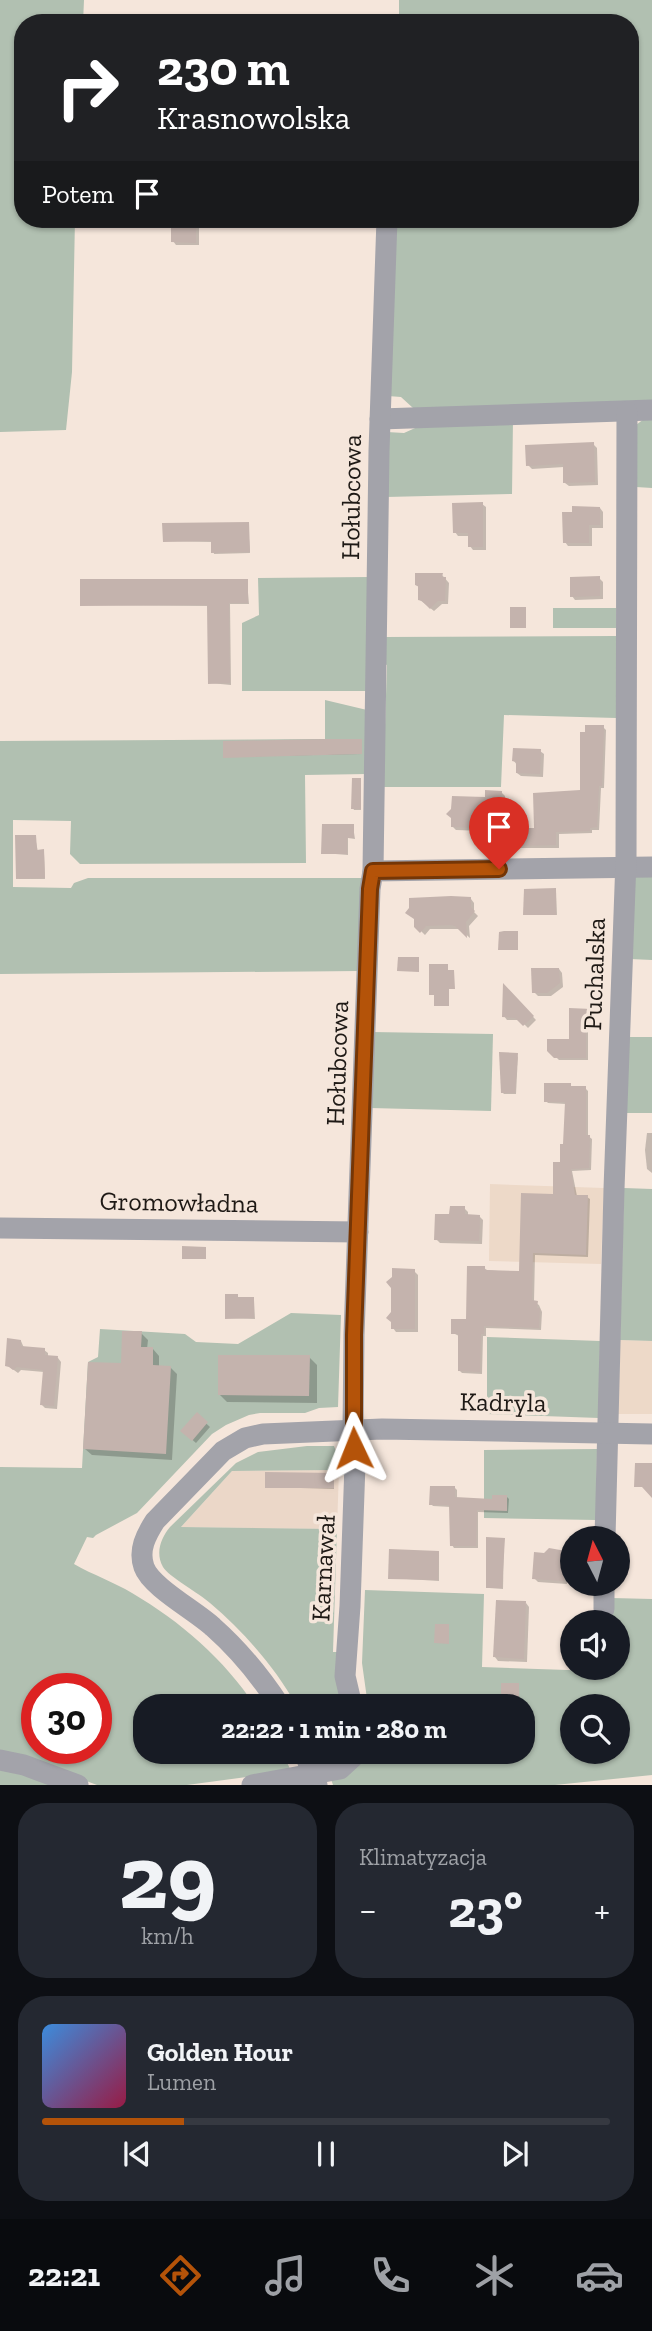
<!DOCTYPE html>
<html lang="pl">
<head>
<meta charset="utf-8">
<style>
  :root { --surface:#171b24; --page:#242831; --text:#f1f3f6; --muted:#9ea1a6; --line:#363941; --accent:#b45309 }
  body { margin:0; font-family:"Zilla Slab",serif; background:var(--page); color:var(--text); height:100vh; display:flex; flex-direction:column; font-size:26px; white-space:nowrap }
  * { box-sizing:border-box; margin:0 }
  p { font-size:23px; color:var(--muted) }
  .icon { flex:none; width:38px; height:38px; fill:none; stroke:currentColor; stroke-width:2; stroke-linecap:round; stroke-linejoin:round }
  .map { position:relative; height:1785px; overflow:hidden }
  .side { display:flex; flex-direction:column; gap:18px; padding:18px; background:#0d0f14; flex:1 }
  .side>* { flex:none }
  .guide { position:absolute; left:14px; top:14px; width:625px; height:214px; border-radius:28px; box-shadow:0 2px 5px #0004; background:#202124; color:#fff; overflow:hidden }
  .needle { width:46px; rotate:354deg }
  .fabs { position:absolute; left:560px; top:1526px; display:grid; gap:14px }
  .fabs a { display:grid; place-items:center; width:70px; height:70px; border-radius:50%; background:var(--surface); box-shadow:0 2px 5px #0004; font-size:35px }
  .speed { position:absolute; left:21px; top:1673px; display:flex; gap:14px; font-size:35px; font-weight:700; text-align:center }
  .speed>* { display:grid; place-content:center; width:91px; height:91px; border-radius:50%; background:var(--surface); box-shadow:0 2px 5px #0004; line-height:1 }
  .speed .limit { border:10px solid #d22; background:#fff; color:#111 }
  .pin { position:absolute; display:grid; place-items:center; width:60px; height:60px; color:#fff; margin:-72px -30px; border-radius:50% 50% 50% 0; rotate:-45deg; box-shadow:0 0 7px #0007 }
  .pin .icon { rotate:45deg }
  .me { position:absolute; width:77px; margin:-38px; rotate:358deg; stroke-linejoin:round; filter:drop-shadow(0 0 5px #0008) }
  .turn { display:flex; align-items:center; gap:24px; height:147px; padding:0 28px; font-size:32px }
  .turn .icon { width:91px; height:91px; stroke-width:2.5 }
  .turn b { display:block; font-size:49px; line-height:60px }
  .then { display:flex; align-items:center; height:66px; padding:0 28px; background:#0003; gap:14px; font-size:26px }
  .big { font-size:52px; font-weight:700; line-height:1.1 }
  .side .widget { flex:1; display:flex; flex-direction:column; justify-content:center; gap:10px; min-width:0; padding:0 24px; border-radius:28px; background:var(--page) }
  .side .dial { align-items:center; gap:0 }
  .dial b { font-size:91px; line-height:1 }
  .song { display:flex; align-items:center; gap:21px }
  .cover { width:84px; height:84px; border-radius:10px; background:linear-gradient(135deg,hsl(210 70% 55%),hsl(340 70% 35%)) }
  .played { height:7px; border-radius:4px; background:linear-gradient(90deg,var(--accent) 25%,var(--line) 25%) }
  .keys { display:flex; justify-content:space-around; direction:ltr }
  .heat { display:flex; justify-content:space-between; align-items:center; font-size:38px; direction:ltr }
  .side .tiles { flex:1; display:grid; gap:18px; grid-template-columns:1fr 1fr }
  .widget:last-child { grid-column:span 2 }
  .trip { position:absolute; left:133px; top:1694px; width:402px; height:70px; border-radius:28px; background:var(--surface); box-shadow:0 2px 5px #0004; font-weight:700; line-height:70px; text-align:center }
  .tab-bar { display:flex; height:112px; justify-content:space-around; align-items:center; background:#090b0e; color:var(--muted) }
  .tab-bar .icon { width:49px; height:49px }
  .tab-bar .selected { color:var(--accent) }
  .tab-bar b { font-size:32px; color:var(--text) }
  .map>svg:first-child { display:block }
  .built { fill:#edd9c8 }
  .industrial { fill:#ebd7c8 }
  .green { fill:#b1c0b1; fill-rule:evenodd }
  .shadow { fill:#0003 }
  .building { fill:#c4b3ad }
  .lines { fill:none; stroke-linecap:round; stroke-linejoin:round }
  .minor { stroke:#a3a3aa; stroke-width:21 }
  .route-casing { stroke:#753606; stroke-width:18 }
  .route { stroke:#b45309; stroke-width:12 }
  .labels { text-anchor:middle; stroke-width:7; stroke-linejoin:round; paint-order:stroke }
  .street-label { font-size:26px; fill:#1e1915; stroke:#f5e6db }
</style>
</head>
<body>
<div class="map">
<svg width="652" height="1785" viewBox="0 0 652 1785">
  <rect width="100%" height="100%" fill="#f5e6db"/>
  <g class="built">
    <path d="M490 1184 604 1188 601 1264 489 1261Z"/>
    <path d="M620 1340 652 1341V1414H618Z"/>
  </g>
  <path class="industrial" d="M339 1470 337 1529 181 1527 232 1471Z"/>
  <g class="green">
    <path d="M0 0H84L83 23H23V219H75L72 372 66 430 0 432Z"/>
    <path d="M399 0H652V406L413 408 401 397 388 396 393 219H630V23H399Z"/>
    <path d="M652 417V488L636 487V425L644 419Z"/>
    <path d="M513 419 512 494 386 497 387 432 404 433 424 424Z"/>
    <path d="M369 577 367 691H242V623L259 615 258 578Z"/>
    <rect x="553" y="608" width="63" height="20"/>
    <path d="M616 636V718L504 715 501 787H383L387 665 384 664V637Z"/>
    <path d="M325 700 367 710V774L305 775 306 863 80 864 70 854 71 821 13 820V887L71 888 74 883 88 878H363L359 971 0 974V741L325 739Z"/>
    <path d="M632 876H652V960L630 959Z"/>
    <path d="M372 1032 493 1034 491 1111 370 1108Z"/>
    <path d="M628 1037H652V1113H626Z"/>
    <path d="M624 1188 652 1189V1341L620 1340Z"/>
    <path d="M291 1313 341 1315 338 1407 319 1408 305 1413H260L249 1415 226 1425 212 1434 137 1513 96 1535 93 1538 87 1537 74 1564C93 1575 114 1582 132 1593 180 1621 225 1660 255 1706H145V1752H258L260 1755 274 1759 284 1756 291 1771 187 1785H97L14 1754 0 1753V1467L82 1468 88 1362 98 1357 100 1329 185 1334 196 1342 238 1344ZM37 1689H96V1748H37Z"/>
    <path d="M487 1337 600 1341 599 1418 487 1414Z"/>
    <path d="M307 1446H334L337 1454 347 1458 350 1474 339 1475 338 1470 232 1471 181 1527 337 1529 333 1652H342L346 1706H297C274 1666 245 1633 210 1603 200 1594 168 1576 163 1567 155 1553 161 1538 170 1527L236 1463 258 1452Z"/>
    <path d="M597 1449 596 1520 484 1518V1450Z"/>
    <path d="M365 1590 484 1594 482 1667 597 1671V1668H618V1622H593V1618L612 1619V1598L652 1599V1775L555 1785H333L331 1779 357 1766 366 1752H523V1706H368L362 1663ZM572 1706H618V1752H572Z"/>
    <path d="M0 1767 63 1785H0Z"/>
  </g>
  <g class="shadow">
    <path d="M173 219H199V245H176L173 241Z"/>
    <path d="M593 444 597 448 598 485 569 486 565 483 564 467 532 469 528 465Z"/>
    <path d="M482 504 486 507V550H473L470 546V536H458L455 532Z"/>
    <path d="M600 508 603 512V528H592V546H568L565 542Z"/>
    <path d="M248 524 250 553 214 554 212 542 164 541Z"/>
    <path d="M442 575 449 583 448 604H442L434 611 420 600V588L416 585Z"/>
    <path d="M599 578 603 582V599L575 600 572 596Z"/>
    <path d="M247 581 249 604H230L231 685 210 683 209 606 82 605Z"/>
    <path d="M603 727 606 730 604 788H601L599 830H592V833L559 834V848H518L515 845 581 792Z"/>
    <path d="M361 741 362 754 225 757Z"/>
    <path d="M540 751 544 754 543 777 521 776 517 773V765L514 761Z"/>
    <path d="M360 780 361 810H354L353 808Z"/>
    <path d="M501 792 505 796 504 818H484V831L456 830 453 827 487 799Z"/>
    <path d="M353 826 355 839 348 838V855L323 853Z"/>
    <path d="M35 837 38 852 44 853 45 879H19L18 878Z"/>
    <path d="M556 890 557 915 525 914Z"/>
    <path d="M471 899 474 903V912L478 916 469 926 470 938 460 929H430L425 935 416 926Z"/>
    <path d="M559 969 562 973 563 987 551 996H538L534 992Z"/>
    <path d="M505 987 536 1020 528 1028 520 1020H507L504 1016Z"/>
    <path d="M591 1011 594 1014V1029H588V1060H559L549 1050 570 1041Z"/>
    <path d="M518 1055 516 1094H504L502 1092Z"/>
    <path d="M570 1085 574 1088H585L588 1091V1136L592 1139 591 1170 572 1171 577 1196 587 1197 590 1199 588 1257 535 1255 534 1302 539 1305 542 1312 541 1330 486 1328V1336H483L482 1374 462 1373 460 1371 459 1336 453 1333 468 1320 484 1268 487 1270 521 1273 555 1195 565 1146 566 1104 548 1103 546 1101Z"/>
    <path d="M647 1133H652V1173L647 1169 645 1150Z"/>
    <path d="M464 1208 468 1212V1216H479L483 1220 482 1244 440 1243 436 1239 451 1216Z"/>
    <path d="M414 1271 418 1275V1332H396L393 1328Z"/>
    <path d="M237 1296 239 1299 254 1300 255 1319 227 1318Z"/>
    <path d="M141 1333 148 1340 147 1349H153L159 1356V1367H170L177 1374 172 1460 92 1455 85 1449 123 1365Z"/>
    <path d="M21 1341 24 1348 44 1350 48 1353V1357L58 1358 61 1362 57 1409 45 1408 41 1404 44 1372 21 1370 18 1373 7 1365Z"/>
    <path d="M309 1357 317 1365V1403L227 1402 219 1394Z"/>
    <path d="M197 1415 210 1427 196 1443 182 1431Z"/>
    <path d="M333 1474 334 1489 267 1487Z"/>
    <path d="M455 1488 457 1490V1499L493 1500 507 1497 509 1499 508 1513 478 1512V1548H454L452 1545 451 1507 433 1506 431 1504Z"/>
    <path d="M504 1539 503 1589 489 1588 488 1587Z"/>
    <path d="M439 1552V1581L390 1578Z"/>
    <path d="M565 1553 569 1557 567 1584 538 1582 534 1578Z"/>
    <path d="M526 1603 529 1607 527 1662 498 1661 495 1657Z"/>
  </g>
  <g class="building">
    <path d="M171 219H196V243L171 242Z"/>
    <path d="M594 442 595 482 563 483V464L526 466 525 445Z"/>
    <path d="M483 502V547H468V533H453L452 503Z"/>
    <path d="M572 506 600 507V525H589V543H563L562 512H572Z"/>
    <path d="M249 522 250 552 211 553V541L163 542 162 523Z"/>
    <path d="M415 573H443L442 577H446L445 601H438L430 609 422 601 418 600V586L415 585Z"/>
    <path d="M600 576V596L570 597V577Z"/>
    <path d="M80 579H248V603H229L230 683 208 684 207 605 80 606Z"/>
    <rect x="510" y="607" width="16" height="21"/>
    <path d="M585 725H604L602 786H599L597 827 590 828V831L556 832V845L513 846V828H534L533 793 580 790V732H585Z"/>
    <path d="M325 739H362V754L223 758V741Z"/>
    <path d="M513 748 541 749 540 774 516 773V762L512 761Z"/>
    <path d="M352 778H361V809H351Z"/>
    <path d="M485 790 502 791 501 815H481V828L451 827V818L446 814 451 809 452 796 485 797Z"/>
    <path d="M322 824H354V838H347V854H321Z"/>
    <path d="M15 835H36L37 850 44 849 45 878 16 879Z"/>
    <path d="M556 888V915H523L524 889Z"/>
    <path d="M451 896 471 897V907L475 911 466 922 467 938 455 926 450 925 426 926 420 933 414 927V919L405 913 409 908V898Z"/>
    <path d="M504 931H518V950H498L499 932Z"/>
    <path d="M398 957H419V972L397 971Z"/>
    <path d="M429 964H448V970H454L455 989H449V1006H434V995H429Z"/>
    <path d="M531 968H559L560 983 547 993H532Z"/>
    <path d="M503 983 534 1016 523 1026 515 1018 502 1017Z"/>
    <path d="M569 1008 592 1009V1027H586V1058H554L547 1051V1039H569Z"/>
    <path d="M499 1052 518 1053 515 1093H501Z"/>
    <path d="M544 1083H571V1086H586V1135H590L589 1168 571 1169 575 1195H588L586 1255 533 1253 532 1300 538 1301 537 1308H540L539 1328 484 1326V1334H481L480 1372 458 1371V1334H451V1319H466L467 1266H485V1270L519 1271 521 1193 553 1194V1162H560V1144H563L565 1102H544Z"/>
    <path d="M450 1206H465V1214L480 1215 479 1241 434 1240 435 1214H449Z"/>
    <path d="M182 1246 206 1247V1259H182Z"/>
    <path d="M392 1268 415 1269V1329H391V1322L386 1318 391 1312V1288L386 1282 392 1277Z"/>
    <path d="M225 1294H238V1297H254V1318L225 1319Z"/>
    <path d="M122 1331H142L141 1347H153V1365L171 1366 166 1454 83 1449 88 1362 121 1363Z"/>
    <path d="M7 1338 21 1340V1346L45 1348V1355L58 1356 54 1406 40 1405 43 1370 17 1367 13 1370 9 1367 5 1366Z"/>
    <path d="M218 1355H310L309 1396 218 1395Z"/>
    <path d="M197 1412 208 1422 192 1441 180 1431Z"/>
    <path d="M635 1463H652V1498L642 1487H634Z"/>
    <path d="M265 1472 334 1473V1488H265Z"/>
    <path d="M430 1486H455V1497L492 1499V1495H507V1511L477 1510 476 1546H450L449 1505H429Z"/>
    <path d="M486 1537 505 1538 502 1588H486Z"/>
    <path d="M549 1548 566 1551 564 1581 532 1579 534 1552 544 1553Z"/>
    <path d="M389 1549 439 1551 438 1580 388 1579Z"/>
    <path d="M496 1600 526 1601 524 1659 493 1657Z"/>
    <path d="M435 1624H449V1644L434 1643Z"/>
    <rect x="501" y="1683" width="18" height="15"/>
  </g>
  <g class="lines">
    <g class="minor">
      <path d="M380 419 652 410"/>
      <path d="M373 871 652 867"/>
      <path d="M0 1228 358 1232"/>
      <path d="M605 1538 614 1189 626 860 627 412"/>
      <path d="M604 1584V1609"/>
      <path d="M280 1706C261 1677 239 1650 213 1627 196 1611 151 1587 144 1567 138 1550 146 1535 155 1521L223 1451 245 1438 263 1434 382 1429 652 1434"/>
      <path d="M352 1706 345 1676 350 1606 355 1464 353 1431 354 1335 370 889 373 871 379 451 387 219"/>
      <path d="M304 1752 317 1785"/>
      <path d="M0 1760 24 1765 78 1785"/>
      <path d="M252 1785 340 1769 352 1758 355 1752"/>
    </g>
  </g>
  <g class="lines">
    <defs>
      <path id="route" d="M354 1448V1335L370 889 373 871 499 869"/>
    </defs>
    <use href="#route" class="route-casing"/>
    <use href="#route" class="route"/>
  </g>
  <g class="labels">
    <g class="street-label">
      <text transform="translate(351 497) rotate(-89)" y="9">Hołubcowa</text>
      <text transform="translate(594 974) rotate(-88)" y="9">Puchalska</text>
      <text transform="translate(337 1063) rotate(-88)" y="9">Hołubcowa</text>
      <text transform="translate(179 1202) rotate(1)" y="9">Gromowładna</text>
      <text transform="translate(503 1402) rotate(1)" y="9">Kadryla</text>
      <text transform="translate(323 1568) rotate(-87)" y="9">Karnawał</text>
    </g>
  </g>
</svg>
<div class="fabs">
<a><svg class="needle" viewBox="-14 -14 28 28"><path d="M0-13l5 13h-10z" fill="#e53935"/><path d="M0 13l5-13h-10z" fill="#9ea1a6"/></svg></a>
<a><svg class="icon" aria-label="sound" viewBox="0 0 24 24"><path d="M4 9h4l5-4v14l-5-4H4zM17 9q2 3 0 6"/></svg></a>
<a><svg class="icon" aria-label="search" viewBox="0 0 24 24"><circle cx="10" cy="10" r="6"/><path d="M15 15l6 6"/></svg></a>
</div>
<div class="speed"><div class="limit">30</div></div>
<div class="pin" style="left:499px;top:869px;background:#d93025"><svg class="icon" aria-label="arrive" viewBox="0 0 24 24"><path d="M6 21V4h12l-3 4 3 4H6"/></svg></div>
<svg class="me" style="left:354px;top:1448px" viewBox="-20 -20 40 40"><path d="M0-17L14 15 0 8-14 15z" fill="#b45309" stroke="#fff" stroke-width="4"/></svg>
<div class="trip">22:22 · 1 min · 280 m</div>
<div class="guide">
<div class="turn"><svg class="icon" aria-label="right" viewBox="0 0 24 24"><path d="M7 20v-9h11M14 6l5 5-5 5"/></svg><div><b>230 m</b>Krasnowolska</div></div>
<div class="then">Potem<svg class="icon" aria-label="arrive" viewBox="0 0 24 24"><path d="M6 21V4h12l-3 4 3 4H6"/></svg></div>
</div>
</div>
<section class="side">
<div class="tiles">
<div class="widget dial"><b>29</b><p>km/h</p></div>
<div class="widget"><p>Klimatyzacja</p>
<div class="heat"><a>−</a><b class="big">23°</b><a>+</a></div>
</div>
<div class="widget">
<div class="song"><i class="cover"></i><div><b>Golden Hour</b><p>Lumen</p></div></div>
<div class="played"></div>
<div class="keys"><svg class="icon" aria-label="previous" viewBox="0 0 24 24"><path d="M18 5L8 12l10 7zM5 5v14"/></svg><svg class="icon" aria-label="pause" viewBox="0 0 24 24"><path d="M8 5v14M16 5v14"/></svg><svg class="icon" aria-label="next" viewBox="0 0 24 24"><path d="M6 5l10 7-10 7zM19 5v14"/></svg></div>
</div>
</div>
</section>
<nav class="tab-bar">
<b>22:21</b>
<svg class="icon selected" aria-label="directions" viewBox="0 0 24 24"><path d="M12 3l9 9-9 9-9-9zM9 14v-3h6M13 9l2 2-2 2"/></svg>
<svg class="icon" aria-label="music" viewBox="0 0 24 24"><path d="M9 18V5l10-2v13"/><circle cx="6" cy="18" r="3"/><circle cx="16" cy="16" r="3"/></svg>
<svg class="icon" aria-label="phone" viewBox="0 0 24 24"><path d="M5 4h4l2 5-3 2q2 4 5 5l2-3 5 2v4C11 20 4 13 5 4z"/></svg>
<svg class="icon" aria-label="climate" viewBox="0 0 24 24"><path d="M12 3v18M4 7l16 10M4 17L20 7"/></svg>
<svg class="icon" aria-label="car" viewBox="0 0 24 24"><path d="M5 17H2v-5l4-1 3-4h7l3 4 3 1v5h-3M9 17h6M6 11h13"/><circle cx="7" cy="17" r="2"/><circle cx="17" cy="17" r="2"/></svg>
</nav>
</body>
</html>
